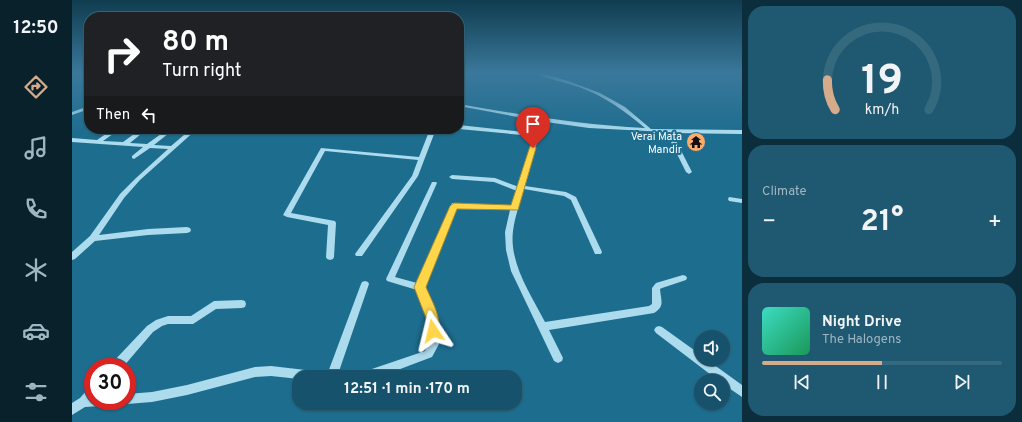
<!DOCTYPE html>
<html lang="en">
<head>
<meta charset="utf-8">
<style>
  :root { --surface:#16526b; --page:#1f5871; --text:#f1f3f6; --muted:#9eb6c1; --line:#35697e; --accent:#d6ab8b }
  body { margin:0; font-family:Overpass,sans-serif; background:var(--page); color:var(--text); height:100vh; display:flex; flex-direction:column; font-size:15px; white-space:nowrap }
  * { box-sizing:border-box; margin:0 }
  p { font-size:13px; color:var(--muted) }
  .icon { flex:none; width:22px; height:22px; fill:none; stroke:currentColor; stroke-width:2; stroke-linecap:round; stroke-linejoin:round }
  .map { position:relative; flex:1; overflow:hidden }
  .side { display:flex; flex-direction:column; gap:6px; padding:6px; background:#0c2d3b; width:280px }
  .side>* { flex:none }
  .top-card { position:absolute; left:12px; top:12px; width:380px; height:122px; border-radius:16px; box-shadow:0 1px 3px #0004,0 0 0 1px var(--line); background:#202124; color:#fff; overflow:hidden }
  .tools { position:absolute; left:622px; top:330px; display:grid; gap:8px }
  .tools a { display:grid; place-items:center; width:36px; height:36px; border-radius:50%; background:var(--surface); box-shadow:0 1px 3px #0004,0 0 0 1px var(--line); font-size:20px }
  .speed { position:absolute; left:12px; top:358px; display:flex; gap:8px; font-size:20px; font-weight:700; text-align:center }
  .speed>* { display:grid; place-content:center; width:52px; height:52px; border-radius:50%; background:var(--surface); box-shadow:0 1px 3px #0004,0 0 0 1px var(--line); line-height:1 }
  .speed .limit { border:6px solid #d22; background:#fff; color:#111 }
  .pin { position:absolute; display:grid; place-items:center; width:34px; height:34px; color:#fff; margin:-41px -17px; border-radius:50% 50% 50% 0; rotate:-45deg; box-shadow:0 0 4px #0007 }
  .pin .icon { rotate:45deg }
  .me { position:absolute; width:44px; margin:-22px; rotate:350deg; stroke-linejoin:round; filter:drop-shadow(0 0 3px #0008) }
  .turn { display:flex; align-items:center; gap:14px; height:84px; padding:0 12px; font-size:18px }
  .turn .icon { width:52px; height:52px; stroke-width:2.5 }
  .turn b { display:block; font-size:28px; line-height:34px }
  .then { display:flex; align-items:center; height:38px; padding:0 12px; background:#0003; gap:8px; font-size:15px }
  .big { font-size:30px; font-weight:700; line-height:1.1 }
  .side .card { flex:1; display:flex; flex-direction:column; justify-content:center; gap:6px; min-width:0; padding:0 14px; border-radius:16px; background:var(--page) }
  .side .dial { align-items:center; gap:0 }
  .dial svg { height:104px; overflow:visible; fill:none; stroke:var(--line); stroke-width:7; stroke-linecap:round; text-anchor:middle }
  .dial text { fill:var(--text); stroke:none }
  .song { display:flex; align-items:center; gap:12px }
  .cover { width:48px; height:48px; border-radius:6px; background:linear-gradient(135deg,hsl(170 70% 55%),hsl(150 70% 35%)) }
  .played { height:4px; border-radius:2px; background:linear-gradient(90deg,var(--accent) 50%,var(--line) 50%) }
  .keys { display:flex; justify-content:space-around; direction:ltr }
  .heat { display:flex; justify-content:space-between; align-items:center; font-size:22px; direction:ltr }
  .trip { position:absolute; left:220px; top:370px; width:230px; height:40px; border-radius:16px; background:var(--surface); box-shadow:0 1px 3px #0004,0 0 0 1px var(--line); font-weight:700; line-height:40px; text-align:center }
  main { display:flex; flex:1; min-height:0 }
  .dock { display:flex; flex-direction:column; width:72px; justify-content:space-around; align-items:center; background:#09212b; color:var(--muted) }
  .dock .icon { width:28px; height:28px }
  .dock .on { color:var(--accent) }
  .dock b { font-size:18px; color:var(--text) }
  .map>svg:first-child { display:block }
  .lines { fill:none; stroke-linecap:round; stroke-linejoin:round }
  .minor { fill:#acdbed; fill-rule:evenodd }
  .route { fill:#ffd54a; stroke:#a68a30 }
  .labels { text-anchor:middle; stroke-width:4; stroke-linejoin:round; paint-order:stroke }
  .far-poi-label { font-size:11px; fill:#fff; stroke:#1d6d8f; text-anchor:end }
</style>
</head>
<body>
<main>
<nav class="dock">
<b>12:50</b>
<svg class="icon on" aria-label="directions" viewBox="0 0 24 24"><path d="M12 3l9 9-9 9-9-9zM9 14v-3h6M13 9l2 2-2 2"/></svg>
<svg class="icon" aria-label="music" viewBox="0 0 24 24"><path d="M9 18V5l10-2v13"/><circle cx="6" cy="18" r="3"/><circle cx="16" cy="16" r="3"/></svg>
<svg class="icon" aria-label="phone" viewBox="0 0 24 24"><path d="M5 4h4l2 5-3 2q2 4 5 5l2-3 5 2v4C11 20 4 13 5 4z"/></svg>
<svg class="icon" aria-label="climate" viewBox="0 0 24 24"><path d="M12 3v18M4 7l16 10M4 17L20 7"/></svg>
<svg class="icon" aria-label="car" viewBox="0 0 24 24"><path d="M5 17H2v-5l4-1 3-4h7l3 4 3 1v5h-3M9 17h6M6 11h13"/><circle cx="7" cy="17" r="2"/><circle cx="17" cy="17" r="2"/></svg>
<svg class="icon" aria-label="filters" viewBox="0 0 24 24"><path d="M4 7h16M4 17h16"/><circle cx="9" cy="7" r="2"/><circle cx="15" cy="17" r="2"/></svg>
</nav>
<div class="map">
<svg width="670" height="422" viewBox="0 0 670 422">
  <rect width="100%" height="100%" fill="#1d6d8f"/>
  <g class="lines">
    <g class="minor">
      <path d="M462 73H470L493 80 528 93 553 107 579 129 670 130V134L600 133 620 172 617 174 614 172 594 132 517 128 467 121V135L453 186 494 192 504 197 530 252 529 254H523L499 200 492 196 452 189C448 203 443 216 441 231 437 263 459 295 473 322L577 306 580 304V288L584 283 611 275 614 276 615 278 614 280 590 288 588 289C589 301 593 306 582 313L477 330 491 358 490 361 486 363 482 361 439 271 434 250 433 232 438 210 384 207 352 287 365 318 367 344 360 357 307 377H286L287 373 291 372 353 351 357 343 355 318 345 290 315 281 314 279 360 182H364L365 183 323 277 345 283 380 203 439 206 445 191 422 182 380 179 377 177 380 175 423 178 447 187 461 136 387 129V125L461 133 462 120 387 106V104C450 115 509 125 573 128 553 111 532 96 507 87 492 82 476 79 462 73Z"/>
      <path d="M17 106V109L0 115V112Z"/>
      <path d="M41 129H48L31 141 51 142 69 129H75L58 143 75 144 96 129H102L82 145 99 146 119 129H125L68 180 52 198 27 235 76 229 115 227 118 228 119 230 118 232 115 233 76 235 23 241 3 259 0 260V252L18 236 48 194 64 178 96 149 78 148 62 159 60 158V156L71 147 0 142V138L25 140Z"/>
      <path d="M358 129H364L346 176 290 256H284L283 254 340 176 346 160 253 151 219 213 263 221 264 223 262 257 261 259 258 260 255 259 254 257 256 225 215 217 211 215 249 148 347 157Z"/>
      <path d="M657 197 670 199V203L657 201 656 199Z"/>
      <path d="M293 281 296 282 297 284 265 377H227V379L199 376 183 377 115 395 80 402 55 404 51 403 50 401H55V394L80 392 115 385 183 367 199 366 251 372 255 373V375L289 284 290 282Z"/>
      <path d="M170 300 173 301 174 304 173 307 170 308 144 309 121 324H96L90 326 81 332 51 367H39L40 363 75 326 84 320 96 316H119L142 301Z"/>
      <path d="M587 326 590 327 629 355V359H634L670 385V397L651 384V381H647L584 333 582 330 584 327Z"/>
      <path d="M21 387V401H34L33 405 29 406 13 407 0 415V403L8 398 17 388Z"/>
    </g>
  </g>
  <linearGradient id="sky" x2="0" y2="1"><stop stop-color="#103c4f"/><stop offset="0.55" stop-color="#3a789b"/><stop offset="1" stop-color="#3a789b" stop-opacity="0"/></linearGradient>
  <rect width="670" height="133" fill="url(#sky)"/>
  <path class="route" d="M458 146H463L464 148 446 210 385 209 354 287C359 300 372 320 365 335L361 336 357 335 355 331 354 318 342 287 378 206 382 203 439 205Z"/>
  <defs>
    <symbol id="temple-disc" viewBox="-11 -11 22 22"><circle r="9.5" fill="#fdab6a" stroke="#1d6d8f"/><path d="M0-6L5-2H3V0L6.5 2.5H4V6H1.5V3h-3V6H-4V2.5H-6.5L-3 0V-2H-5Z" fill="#111"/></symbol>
  </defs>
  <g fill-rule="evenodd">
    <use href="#temple-disc" x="613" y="131" width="22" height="22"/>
  </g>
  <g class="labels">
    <g class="far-poi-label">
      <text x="610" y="140">Verai Mata<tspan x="610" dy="13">Mandir</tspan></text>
    </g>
  </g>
</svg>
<div class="tools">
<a><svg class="icon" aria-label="sound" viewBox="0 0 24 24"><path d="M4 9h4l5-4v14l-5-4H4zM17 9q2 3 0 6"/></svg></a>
<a><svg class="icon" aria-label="search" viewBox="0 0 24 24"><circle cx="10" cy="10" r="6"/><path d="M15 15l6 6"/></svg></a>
</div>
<div class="speed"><div class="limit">30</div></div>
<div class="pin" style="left:461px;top:148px;background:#d93025"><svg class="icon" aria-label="arrive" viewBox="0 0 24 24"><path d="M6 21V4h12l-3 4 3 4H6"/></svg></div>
<svg class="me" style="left:361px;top:331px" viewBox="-20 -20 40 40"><path d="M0-17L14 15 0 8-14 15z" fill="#ffd54a" stroke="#fff" stroke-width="4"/></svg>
<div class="trip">12:51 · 1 min · 170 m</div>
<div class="top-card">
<div class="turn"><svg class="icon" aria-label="right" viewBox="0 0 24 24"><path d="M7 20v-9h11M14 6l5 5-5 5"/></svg><div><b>80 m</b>Turn right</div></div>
<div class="then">Then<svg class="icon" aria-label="left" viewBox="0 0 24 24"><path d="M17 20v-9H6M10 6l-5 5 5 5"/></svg></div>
</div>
</div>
<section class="side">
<div class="card dial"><svg viewBox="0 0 100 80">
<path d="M14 69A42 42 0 1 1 86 69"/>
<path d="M14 69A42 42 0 0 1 8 46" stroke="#d6ab8b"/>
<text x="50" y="56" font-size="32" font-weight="700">19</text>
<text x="50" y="72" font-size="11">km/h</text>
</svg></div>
<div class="card"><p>Climate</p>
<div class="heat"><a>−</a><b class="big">21°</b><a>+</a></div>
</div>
<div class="card">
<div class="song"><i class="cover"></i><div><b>Night Drive</b><p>The Halogens</p></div></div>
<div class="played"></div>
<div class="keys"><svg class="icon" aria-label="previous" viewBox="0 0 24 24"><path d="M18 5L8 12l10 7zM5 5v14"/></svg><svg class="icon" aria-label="pause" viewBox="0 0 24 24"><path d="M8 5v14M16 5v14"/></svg><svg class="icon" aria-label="next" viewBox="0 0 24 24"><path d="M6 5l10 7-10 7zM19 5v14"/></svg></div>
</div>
</section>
</main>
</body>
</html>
